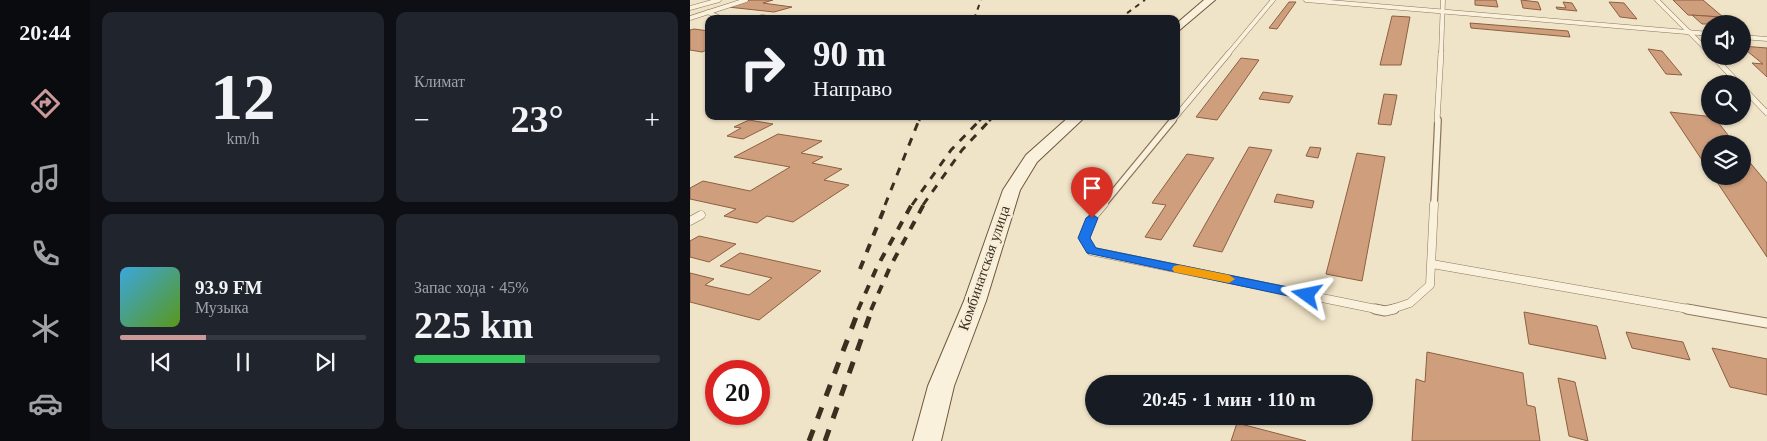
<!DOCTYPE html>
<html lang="ru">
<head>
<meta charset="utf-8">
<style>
  :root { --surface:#171b24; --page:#20242c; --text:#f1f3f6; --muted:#9ea1a6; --line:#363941; --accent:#cc999b }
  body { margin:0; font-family:"Times New Roman",serif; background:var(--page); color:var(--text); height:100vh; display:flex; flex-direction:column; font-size:19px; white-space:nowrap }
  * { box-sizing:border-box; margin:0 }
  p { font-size:16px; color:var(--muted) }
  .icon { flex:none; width:28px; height:28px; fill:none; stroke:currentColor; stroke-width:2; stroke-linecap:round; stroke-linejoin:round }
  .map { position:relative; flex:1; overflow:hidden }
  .panel { display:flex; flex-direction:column; gap:12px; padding:12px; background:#0d0f14; width:600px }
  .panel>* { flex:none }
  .top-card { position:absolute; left:15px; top:15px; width:475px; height:105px; border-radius:10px; box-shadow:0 1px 4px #0004; background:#171b24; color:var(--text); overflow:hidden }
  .buttons { position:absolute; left:1011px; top:15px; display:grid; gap:10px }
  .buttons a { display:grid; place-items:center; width:50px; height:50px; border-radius:50%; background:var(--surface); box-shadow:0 1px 4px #0004; font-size:25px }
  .speed { position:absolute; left:15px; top:360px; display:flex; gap:10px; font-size:25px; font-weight:700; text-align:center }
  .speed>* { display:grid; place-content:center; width:65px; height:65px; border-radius:50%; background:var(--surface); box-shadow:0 1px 4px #0004; line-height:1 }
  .speed .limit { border:8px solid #d22; background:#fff; color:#111 }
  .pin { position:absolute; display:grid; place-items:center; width:42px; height:42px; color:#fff; margin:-51px -21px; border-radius:50% 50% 50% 0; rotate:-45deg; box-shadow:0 0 5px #0007 }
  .pin .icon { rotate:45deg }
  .me { position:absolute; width:55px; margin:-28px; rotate:282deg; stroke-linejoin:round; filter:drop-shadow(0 0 4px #0008) }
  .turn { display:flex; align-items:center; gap:18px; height:105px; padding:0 25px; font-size:22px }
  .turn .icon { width:65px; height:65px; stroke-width:2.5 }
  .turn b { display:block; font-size:35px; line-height:42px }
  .big { font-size:38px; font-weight:700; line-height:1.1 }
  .panel .card { flex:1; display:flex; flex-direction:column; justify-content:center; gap:8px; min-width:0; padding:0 18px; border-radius:10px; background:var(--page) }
  .panel .dial { align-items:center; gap:0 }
  .dial b { font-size:65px; line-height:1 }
  .song { display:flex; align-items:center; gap:15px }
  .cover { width:60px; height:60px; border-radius:8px; background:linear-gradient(135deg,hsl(200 70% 55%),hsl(90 70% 35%)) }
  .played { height:5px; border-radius:2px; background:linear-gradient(90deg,var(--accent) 35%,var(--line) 35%) }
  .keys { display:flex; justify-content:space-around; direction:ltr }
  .heat { display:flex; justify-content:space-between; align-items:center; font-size:28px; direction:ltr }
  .charge { height:8px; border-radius:4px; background:linear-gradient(90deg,#34c759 45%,var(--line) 0) }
  .panel .tiles { flex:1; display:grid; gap:12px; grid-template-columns:repeat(2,1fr) }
  .trip { position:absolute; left:395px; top:375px; width:288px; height:50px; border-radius:25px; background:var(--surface); box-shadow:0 1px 4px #0004; font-weight:700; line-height:50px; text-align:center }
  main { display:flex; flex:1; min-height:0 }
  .dock { display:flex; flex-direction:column; width:90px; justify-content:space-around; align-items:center; background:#090b0e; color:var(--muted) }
  .dock .icon { width:35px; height:35px }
  .dock .active { color:var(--accent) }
  .dock b { font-size:22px; color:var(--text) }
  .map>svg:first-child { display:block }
  .building { fill:#cf9f7d; stroke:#8d5f41 }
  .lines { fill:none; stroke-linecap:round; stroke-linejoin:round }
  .lane-far4-casing { stroke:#8d765c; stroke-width:5 }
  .lane-far3-casing { stroke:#8d765c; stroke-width:6 }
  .lane-far2-casing { stroke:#8d765c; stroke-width:8 }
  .lane-far1-casing { stroke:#8d765c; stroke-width:9 }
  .lane-casing { stroke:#8d765c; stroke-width:11 }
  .secondary-casing { stroke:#6f573f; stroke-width:2 }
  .lane-far4 { stroke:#faf1dc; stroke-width:4 }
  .lane-far3 { stroke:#faf1dc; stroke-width:5 }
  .lane-far2 { stroke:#faf1dc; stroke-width:5.5 }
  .lane-far1 { stroke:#faf1dc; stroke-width:8 }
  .lane { stroke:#faf1dc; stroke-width:9 }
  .secondary { fill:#faf1dc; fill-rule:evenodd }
  .rail-far4 { stroke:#3d2e20; stroke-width:2; stroke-dasharray:5 5; stroke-linecap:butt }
  .rail-far3 { stroke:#3d2e20; stroke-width:2.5; stroke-dasharray:6 6; stroke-linecap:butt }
  .rail-far2 { stroke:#3d2e20; stroke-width:3; stroke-dasharray:8 8; stroke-linecap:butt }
  .rail-far1 { stroke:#3d2e20; stroke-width:4; stroke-dasharray:9 9; stroke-linecap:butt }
  .rail { stroke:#3d2e20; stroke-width:5; stroke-dasharray:12 12; stroke-linecap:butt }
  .route { fill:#1a73e8; stroke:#114b97 }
  .slow { fill:#f59e0b }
  .labels { text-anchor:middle; stroke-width:5; stroke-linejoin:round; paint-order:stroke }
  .street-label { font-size:15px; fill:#3d2e20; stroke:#f7eed8 }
</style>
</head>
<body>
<main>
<nav class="dock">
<b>20:44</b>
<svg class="icon active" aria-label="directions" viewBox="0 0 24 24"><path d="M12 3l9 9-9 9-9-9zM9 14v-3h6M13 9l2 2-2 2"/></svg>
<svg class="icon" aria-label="music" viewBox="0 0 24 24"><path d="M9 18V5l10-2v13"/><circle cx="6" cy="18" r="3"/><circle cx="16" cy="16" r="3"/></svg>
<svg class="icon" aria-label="phone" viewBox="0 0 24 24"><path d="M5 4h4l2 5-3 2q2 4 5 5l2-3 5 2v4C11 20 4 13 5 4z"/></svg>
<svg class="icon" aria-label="climate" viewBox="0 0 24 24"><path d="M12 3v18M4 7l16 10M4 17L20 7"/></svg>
<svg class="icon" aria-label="car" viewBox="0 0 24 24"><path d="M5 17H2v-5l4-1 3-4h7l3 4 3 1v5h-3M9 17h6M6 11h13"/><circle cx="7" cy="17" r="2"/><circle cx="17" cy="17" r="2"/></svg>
</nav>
<section class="panel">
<div class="tiles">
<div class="card dial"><b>12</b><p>km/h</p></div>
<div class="card"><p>Климат</p>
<div class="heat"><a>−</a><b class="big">23°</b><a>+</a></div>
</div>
<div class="card">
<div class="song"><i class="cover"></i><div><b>93.9 FM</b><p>Музыка</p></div></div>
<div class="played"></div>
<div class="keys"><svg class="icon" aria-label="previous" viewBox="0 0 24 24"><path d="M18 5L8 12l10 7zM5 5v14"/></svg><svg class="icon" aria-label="pause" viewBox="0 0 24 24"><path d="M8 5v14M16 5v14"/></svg><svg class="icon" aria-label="next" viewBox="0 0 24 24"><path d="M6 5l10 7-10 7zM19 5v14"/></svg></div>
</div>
<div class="card"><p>Запас хода · 45%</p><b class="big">225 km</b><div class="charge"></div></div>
</div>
</section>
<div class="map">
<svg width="1077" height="441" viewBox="0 0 1077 441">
  <rect width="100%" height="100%" fill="#f0e4c8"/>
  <g class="building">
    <path d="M60 0H83L73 3 102 7 84 12 38 7Z"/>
    <path d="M785 0H806L808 7 785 5Z"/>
    <path d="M831 0 848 2 851 10 833 8Z"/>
    <path d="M983 0H1013L1033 17 998 15Z"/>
    <path d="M599 2H606L587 29 579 28Z"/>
    <path d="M873 2 882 3 887 11 867 9 866 7 876 8Z"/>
    <path d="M919 2 934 3 947 19 930 17Z"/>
    <path d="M72 15 91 17 55 18Z"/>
    <path d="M1002 15 1029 17 1037 24H1012Z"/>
    <path d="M702 16 720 17 711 65H690Z"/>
    <path d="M780 23 878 31 880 37 781 28Z"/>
    <path d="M4 29 19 31V49L12 52 0 50V30Z"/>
    <path d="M1052 46 1077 48V77L1062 63 1073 64 1057 51 1052 50Z"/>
    <path d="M958 49 972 51 992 75 976 74Z"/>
    <path d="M551 58 569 60 527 120 506 117Z"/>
    <path d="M573 92 603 96 599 103 569 99Z"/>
    <path d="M694 94 707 95 701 125 688 124Z"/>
    <path d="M980 112 1024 117 1045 144H1020V172Z"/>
    <path d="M59 120 83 124 53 139 37 136 51 128 44 127Z"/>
    <path d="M88 134 132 141 111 153 133 157 122 163 152 169 134 180 159 185 103 222 77 216 67 223 34 216 46 209 0 199V188L13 181 60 191 100 167 44 157Z"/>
    <path d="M559 147 582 150 532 252 503 246Z"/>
    <path d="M620 147 631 148 628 158 616 156Z"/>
    <path d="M667 153 695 157 672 281 636 274Z"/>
    <path d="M1052 153 1077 183V257L1023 176H1052Z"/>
    <path d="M497 154 524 158 471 240 455 237 476 205 462 203Z"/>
    <path d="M587 194 624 201 622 208 584 202Z"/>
    <path d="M9 236 46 244 19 262 0 257V241Z"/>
    <path d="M50 253 131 271 69 320 0 302V273L24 279 15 285 59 295 82 278 30 266Z"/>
    <path d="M834 312 907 326 916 359 839 344Z"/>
    <path d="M936 332 993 342 1000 360 942 348Z"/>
    <path d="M1022 348 1077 359V395L1040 387Z"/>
    <path d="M737 352 833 373 837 405 845 407 850 441H722L726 379 735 382Z"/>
    <path d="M868 378 885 382 898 441 879 436Z"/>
    <path d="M547 423 616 441H541Z"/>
  </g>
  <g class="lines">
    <defs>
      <g id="lane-far4">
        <path d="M616 0 1020 34"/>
        <path d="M967 0 1020 53"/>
        <path d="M0 8 29 0"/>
        <path d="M18 12 32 19"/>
        <path d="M0 18 56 0"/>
        <path d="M1052 37 1077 39"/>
        <path d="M538 54 583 0"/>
        <path d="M751 54 753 0"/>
      </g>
      <g id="lane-far3">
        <path d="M1023 56 1049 84"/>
        <path d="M1052 87 1077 113"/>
        <path d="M482 121 539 53"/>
        <path d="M747 121 751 53"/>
      </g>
      <g id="lane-far2">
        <path d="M413 205 483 120"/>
        <path d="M744 205 748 120"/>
      </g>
      <g id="lane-far1">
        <path d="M414 204 402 218 394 238 401 251 691 310"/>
        <path d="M0 221 11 215"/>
        <path d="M742 264 1004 310"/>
        <path d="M699 310 720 303 740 285 744 204"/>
      </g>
      <g id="lane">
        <path d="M685 309 695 311 704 309"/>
        <path d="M997 309 1077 323"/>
      </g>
      <g id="secondary">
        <path d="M514 0H525L486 33V24Z"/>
        <path d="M380 116H396L347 162 330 190 296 301 264 386 251 441H223L238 386 274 301 313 190 336 155Z"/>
      </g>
    </defs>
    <use href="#lane-far4" class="lane-far4-casing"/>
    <use href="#lane-far3" class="lane-far3-casing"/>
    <use href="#lane-far2" class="lane-far2-casing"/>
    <use href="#lane-far1" class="lane-far1-casing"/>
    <use href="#lane" class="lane-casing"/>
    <use href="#secondary" class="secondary-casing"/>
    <use href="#lane-far4" class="lane-far4"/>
    <use href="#lane-far3" class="lane-far3"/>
    <use href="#lane-far2" class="lane-far2"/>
    <use href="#lane-far1" class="lane-far1"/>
    <use href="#lane" class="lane"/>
    <use href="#secondary" class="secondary"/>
    <g class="rail-far4">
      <path d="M284 19 291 0"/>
      <path d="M429 19 455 0"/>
    </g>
    <g class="rail-far3">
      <path d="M229 121 231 116"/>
      <path d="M289 121 294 116"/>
      <path d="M299 121 304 116"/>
    </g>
    <g class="rail-far2">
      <path d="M195 205 229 120"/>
      <path d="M222 205 261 150 290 120"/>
      <path d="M233 205 272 150 300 120"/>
    </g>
    <g class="rail-far1">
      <path d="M170 269 196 204"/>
      <path d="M168 310 187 267 222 204"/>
      <path d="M181 310 200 267 234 204"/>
    </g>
    <g class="rail">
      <path d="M119 441 169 309"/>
      <path d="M135 441 182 309"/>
    </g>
  </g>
  <path class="route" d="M402 214 408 218 400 238 406 248 617 291 623 295 617 300 397 253 388 238 396 218Z"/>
  <path class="slow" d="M489 265 539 275 545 279 539 283 484 272 482 269 484 266Z"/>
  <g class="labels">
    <g class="street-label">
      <text transform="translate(294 268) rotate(-71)" y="5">Комбинатская улица</text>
    </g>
  </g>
</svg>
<div class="buttons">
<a><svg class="icon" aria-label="sound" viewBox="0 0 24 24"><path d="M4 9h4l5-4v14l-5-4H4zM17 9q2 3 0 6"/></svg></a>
<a><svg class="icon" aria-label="search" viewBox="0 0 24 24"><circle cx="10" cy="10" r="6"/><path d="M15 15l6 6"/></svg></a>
<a><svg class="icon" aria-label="layers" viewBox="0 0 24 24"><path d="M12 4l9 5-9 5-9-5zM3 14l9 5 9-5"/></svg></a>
</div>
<div class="speed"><div class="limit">20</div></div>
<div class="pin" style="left:402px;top:218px;background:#d93025"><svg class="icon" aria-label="arrive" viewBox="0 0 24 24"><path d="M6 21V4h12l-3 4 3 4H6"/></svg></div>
<svg class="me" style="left:617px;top:295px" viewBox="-20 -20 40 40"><path d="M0-17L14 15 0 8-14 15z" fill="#1a73e8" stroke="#fff" stroke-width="4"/></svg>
<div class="trip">20:45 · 1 мин · 110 m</div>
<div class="top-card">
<div class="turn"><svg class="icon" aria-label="right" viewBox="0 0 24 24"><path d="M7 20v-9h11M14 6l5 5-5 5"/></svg><div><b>90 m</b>Направо</div></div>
</div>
</div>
</main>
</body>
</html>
